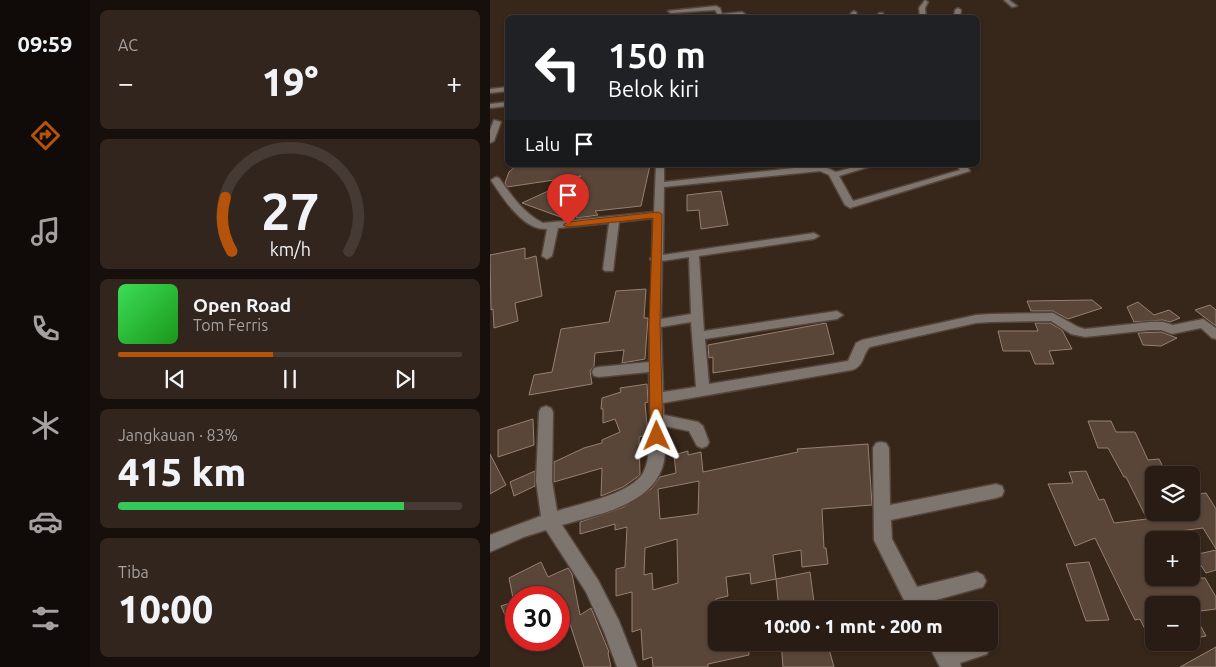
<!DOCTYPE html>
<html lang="id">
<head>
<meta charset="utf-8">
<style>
  :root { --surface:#291c14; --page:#31251d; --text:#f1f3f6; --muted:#a5a1a0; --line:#453a34; --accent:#b45309 }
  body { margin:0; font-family:Ubuntu,sans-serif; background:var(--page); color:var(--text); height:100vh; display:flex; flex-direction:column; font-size:19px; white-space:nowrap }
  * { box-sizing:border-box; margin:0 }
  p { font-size:16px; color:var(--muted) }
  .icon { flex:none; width:28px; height:28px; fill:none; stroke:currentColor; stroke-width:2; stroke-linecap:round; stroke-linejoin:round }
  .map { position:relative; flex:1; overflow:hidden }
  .sheet { display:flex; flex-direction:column; gap:10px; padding:10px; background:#170f0b; width:400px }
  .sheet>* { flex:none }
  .top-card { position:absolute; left:15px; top:15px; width:475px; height:152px; border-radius:8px; box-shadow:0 1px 4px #0004,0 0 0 1px var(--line); background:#202124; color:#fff; overflow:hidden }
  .buttons { position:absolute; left:655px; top:466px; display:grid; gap:10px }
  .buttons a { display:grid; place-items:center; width:55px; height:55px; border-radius:8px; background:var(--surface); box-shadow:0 1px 4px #0004,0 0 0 1px var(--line); font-size:25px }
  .speed { position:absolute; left:15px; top:586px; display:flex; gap:10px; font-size:25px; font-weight:700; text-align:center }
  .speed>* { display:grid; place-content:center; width:65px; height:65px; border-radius:50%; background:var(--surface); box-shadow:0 1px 4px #0004,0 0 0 1px var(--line); line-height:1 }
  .speed .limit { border:8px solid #d22; background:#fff; color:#111 }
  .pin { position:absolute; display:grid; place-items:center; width:42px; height:42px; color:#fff; margin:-51px -21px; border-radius:50% 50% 50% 0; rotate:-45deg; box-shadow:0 0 5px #0007 }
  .pin .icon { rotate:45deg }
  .me { position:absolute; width:55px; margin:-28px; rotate:359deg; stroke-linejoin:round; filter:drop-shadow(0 0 4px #0008) }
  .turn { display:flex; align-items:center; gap:18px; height:105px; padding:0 20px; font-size:22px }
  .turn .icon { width:65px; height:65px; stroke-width:2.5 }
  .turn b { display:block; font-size:35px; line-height:42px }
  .then { display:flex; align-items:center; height:48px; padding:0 20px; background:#0003; gap:10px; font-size:19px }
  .big { font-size:38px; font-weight:800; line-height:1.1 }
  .sheet .tile { flex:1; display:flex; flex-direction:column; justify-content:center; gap:8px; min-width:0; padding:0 18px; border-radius:8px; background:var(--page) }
  .sheet .dial { align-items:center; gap:0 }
  .dial svg { height:130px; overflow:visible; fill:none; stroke:var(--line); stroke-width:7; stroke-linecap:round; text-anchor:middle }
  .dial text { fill:var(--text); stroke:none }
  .song { display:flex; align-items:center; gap:15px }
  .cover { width:60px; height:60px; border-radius:8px; background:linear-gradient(135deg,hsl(130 70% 55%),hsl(120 70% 35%)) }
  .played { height:5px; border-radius:2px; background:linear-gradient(90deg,var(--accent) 45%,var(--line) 45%) }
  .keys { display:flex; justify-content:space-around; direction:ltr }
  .heat { display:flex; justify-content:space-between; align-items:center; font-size:28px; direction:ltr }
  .charge { height:8px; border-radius:4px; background:linear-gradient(90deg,#34c759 83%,var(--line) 0) }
  .trip { position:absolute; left:218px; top:601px; width:290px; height:50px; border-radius:8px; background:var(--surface); box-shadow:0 1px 4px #0004,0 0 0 1px var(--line); font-weight:800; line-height:50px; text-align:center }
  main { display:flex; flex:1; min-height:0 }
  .tabs { display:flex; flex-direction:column; width:90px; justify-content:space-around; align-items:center; background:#100b08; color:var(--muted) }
  .tabs .icon { width:35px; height:35px }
  .tabs .on { color:var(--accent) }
  .tabs b { font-size:22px; color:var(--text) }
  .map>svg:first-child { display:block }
  .building { fill:#594639; stroke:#968072; fill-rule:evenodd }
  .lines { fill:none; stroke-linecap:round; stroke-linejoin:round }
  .minor-casing { stroke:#544439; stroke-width:3 }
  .minor { fill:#7e756e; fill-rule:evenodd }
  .route { fill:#b45309; stroke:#753606 }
</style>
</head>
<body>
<main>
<nav class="tabs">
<b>09:59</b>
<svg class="icon on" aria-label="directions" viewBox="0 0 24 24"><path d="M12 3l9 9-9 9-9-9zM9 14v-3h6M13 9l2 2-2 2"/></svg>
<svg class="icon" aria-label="music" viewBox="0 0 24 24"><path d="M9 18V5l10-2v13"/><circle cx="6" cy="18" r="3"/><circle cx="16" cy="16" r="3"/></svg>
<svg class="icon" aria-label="phone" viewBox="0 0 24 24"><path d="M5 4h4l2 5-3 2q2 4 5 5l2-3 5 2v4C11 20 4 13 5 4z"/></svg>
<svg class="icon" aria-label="climate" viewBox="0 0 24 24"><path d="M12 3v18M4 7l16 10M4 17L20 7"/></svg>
<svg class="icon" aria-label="car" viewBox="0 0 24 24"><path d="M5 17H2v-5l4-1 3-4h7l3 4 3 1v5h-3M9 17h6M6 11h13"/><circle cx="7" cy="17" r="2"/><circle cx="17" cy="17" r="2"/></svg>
<svg class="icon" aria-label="filters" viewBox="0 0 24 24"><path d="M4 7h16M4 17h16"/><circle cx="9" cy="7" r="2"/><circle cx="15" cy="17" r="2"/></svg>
</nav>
<section class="sheet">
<div class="tile"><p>AC</p>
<div class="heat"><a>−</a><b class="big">19°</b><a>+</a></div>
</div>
<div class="tile dial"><svg viewBox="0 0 100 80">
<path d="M14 69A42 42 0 1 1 86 69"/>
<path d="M14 69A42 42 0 0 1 10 36" stroke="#b45309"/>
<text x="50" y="56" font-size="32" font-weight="700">27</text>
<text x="50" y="72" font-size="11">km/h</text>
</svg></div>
<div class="tile">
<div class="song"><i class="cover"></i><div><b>Open Road</b><p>Tom Ferris</p></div></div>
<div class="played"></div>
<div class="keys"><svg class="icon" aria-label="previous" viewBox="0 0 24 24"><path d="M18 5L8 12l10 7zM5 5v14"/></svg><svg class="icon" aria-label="pause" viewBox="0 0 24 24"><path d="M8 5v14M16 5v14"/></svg><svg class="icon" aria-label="next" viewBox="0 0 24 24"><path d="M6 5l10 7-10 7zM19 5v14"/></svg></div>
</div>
<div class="tile"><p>Jangkauan · 83%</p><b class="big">415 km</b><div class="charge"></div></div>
<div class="tile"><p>Tiba</p><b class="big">10:00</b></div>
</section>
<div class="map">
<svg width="726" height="667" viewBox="0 0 726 667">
  <rect width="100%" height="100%" fill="#37261a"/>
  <g class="building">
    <path d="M27 165H160L151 206 105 211 108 215 87 218 85 215 76 219 32 203 91 176 17 187 15 183 19 172Z"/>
    <path d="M231 191 238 225 211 229 209 210 197 211V195Z"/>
    <path d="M35 248V259L46 256 52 296 25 303 28 321 4 328 3 309 1 310 0 255Z"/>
    <path d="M156 289 154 318H158L155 359 132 363 134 350 105 353 104 366 100 371 102 384 39 395 44 375 62 372 71 329 119 322 126 291Z"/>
    <path d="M602 300 612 308 578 319 563 311H541L537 301Z"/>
    <path d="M648 302 664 315 679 310 690 318 680 322 673 320 644 322 637 307Z"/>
    <path d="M720 305 726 310V326L705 310Z"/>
    <path d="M336 323 344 354 223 373V357L219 358 218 345Z"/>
    <path d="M545 323H560L572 330 582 349 559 351 564 364H545L540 351H513L508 331H548Z"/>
    <path d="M671 332 687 338 671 346 653 345 648 333Z"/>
    <path d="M157 384 158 402 155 403 158 435 149 437 150 475 133 487 111 496 112 468 64 482V462L94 448 112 443V440L130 432 125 419 113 423V409H111L112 398 131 392 130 388Z"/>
    <path d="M43 419 44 445 8 457V430Z"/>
    <path d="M598 421H621L626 432H645L658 460 669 459 677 475H664V512H701V495L716 493 726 509V549L713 528 667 534 670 540H664V578H715L726 597V609L703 612 716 636 701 639V605H664V648L650 619 645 620 605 538 585 546 558 484 583 483 579 472 596 471 609 500 614 499 624 523 657 519 636 477H634L618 448H608Z"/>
    <path d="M378 444 382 505 332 509 334 548H336L338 564 312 567 311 550 283 555 286 579 261 584 260 573 236 577 238 596 226 599V642H258L259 655 218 664V667H163L162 657 153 660 151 629 142 632V592L126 596V569L135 567 137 527 125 530V524L90 534V522L134 507 161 489 170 477 186 473 184 455 198 451V455L211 452 213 472 308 452 307 449ZM209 481 208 514 170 519 168 489ZM187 539 188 583 163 590 162 573 154 575 155 548Z"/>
    <path d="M0 454 16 485 0 494Z"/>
    <path d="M45 471V486L24 496 20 482Z"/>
    <path d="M726 550V570L716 573 704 555Z"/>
    <path d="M51 562 58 577 78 568 82 574 90 615 101 608 119 652 118 653 121 667H94L77 615 69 620V598H23L19 578Z"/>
    <path d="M599 562 619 620 596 621 576 564Z"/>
    <path d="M320 572 325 610H289L286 579Z"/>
    <path d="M26 601V639L11 606Z"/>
    <path d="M291 642H337L344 667H293Z"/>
    <path d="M726 647V667H690Z"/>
  </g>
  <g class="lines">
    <defs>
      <g id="minor">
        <path d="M435 0 438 2 435 8 436 18H430L429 8Z"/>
        <path d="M514 0H519L527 6 522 7Z"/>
        <path d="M226 6 230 8 232 14 252 12 255 14 230 18 225 10 181 13 178 11Z"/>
        <path d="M468 8 471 10 470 18H464L465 10Z"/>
        <path d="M364 11 366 12 368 18H363L361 13Z"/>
        <path d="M389 13H393V18H387Z"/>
        <path d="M18 87V91L0 93V89Z"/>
        <path d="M18 102V106L0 108V104Z"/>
        <path d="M4 120 11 122 4 141 0 143V130Z"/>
        <path d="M166 165H174V182L331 165 346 172 371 165H385L349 176 363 201 470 170 467 165H476L480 171 360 208 355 205 339 175 330 171 174 187 173 255 324 233 329 236 324 239 209 256 214 331 347 311 353 315 347 319 215 339 219 384 358 361 366 343 372 340 486 315 501 314 563 313 588 327 595 329 660 322H673L683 325 713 319 726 328V339L722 338 711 328 682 334 671 330H660L595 337 581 334 561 321 501 322 486 323 380 347C372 354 375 366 362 370L173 403 174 415 208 422 213 426 219 442 217 446 212 448 207 446 199 431 174 426C174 438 176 450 174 461 165 505 109 514 72 525L108 580 129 621 147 667H127L114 632 96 592 56 530 34 537 0 552V535L51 516 46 481 49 412 51 408 56 406 61 408 63 412 62 481 67 511C91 503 134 496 151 476 165 460 159 395 159 372L109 377 104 376 102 372 104 368 109 367 159 362 162 261 160 259 162 257 163 218 129 222 123 271H115L113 269 119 223 68 228 62 256 57 259 52 256 57 229C33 231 13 198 1 180L6 177 9 178C21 195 34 214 53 223L164 212ZM199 257 201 314 171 319 172 261ZM201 322 206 387 173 392 171 327Z"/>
        <path d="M391 442 396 443 399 448 400 505 506 484 512 486 514 491 512 496 506 498 401 520 402 539 427 587 487 572 493 575 496 581 493 587 435 603 438 610H419L384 540 383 448 386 443Z"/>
        <path d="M437 642H458L460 647 474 642H498L500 647 497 654 470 663 471 667H450Z"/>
      </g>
    </defs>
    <use href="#minor" class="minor-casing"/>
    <use href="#minor" class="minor"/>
  </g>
  <path class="route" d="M168 212 172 214 170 324 173 436 172 440 167 442 162 440 160 436 159 324 163 218 78 227 73 225 78 222Z"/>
</svg>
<div class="buttons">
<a><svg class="icon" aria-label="layers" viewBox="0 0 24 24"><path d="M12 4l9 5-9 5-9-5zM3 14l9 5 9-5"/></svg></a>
<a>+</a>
<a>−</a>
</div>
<div class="speed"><div class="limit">30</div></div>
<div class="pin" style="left:78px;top:225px;background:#d93025"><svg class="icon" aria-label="arrive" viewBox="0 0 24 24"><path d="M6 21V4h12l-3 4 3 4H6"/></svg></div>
<svg class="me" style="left:167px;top:436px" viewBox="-20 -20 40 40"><path d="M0-17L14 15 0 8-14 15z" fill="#b45309" stroke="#fff" stroke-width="4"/></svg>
<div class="trip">10:00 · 1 mnt · 200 m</div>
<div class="top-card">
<div class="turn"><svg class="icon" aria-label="left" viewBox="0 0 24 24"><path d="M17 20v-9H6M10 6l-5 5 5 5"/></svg><div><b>150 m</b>Belok kiri</div></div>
<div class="then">Lalu<svg class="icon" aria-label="arrive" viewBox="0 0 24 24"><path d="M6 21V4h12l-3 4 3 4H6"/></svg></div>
</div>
</div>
</main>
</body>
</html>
